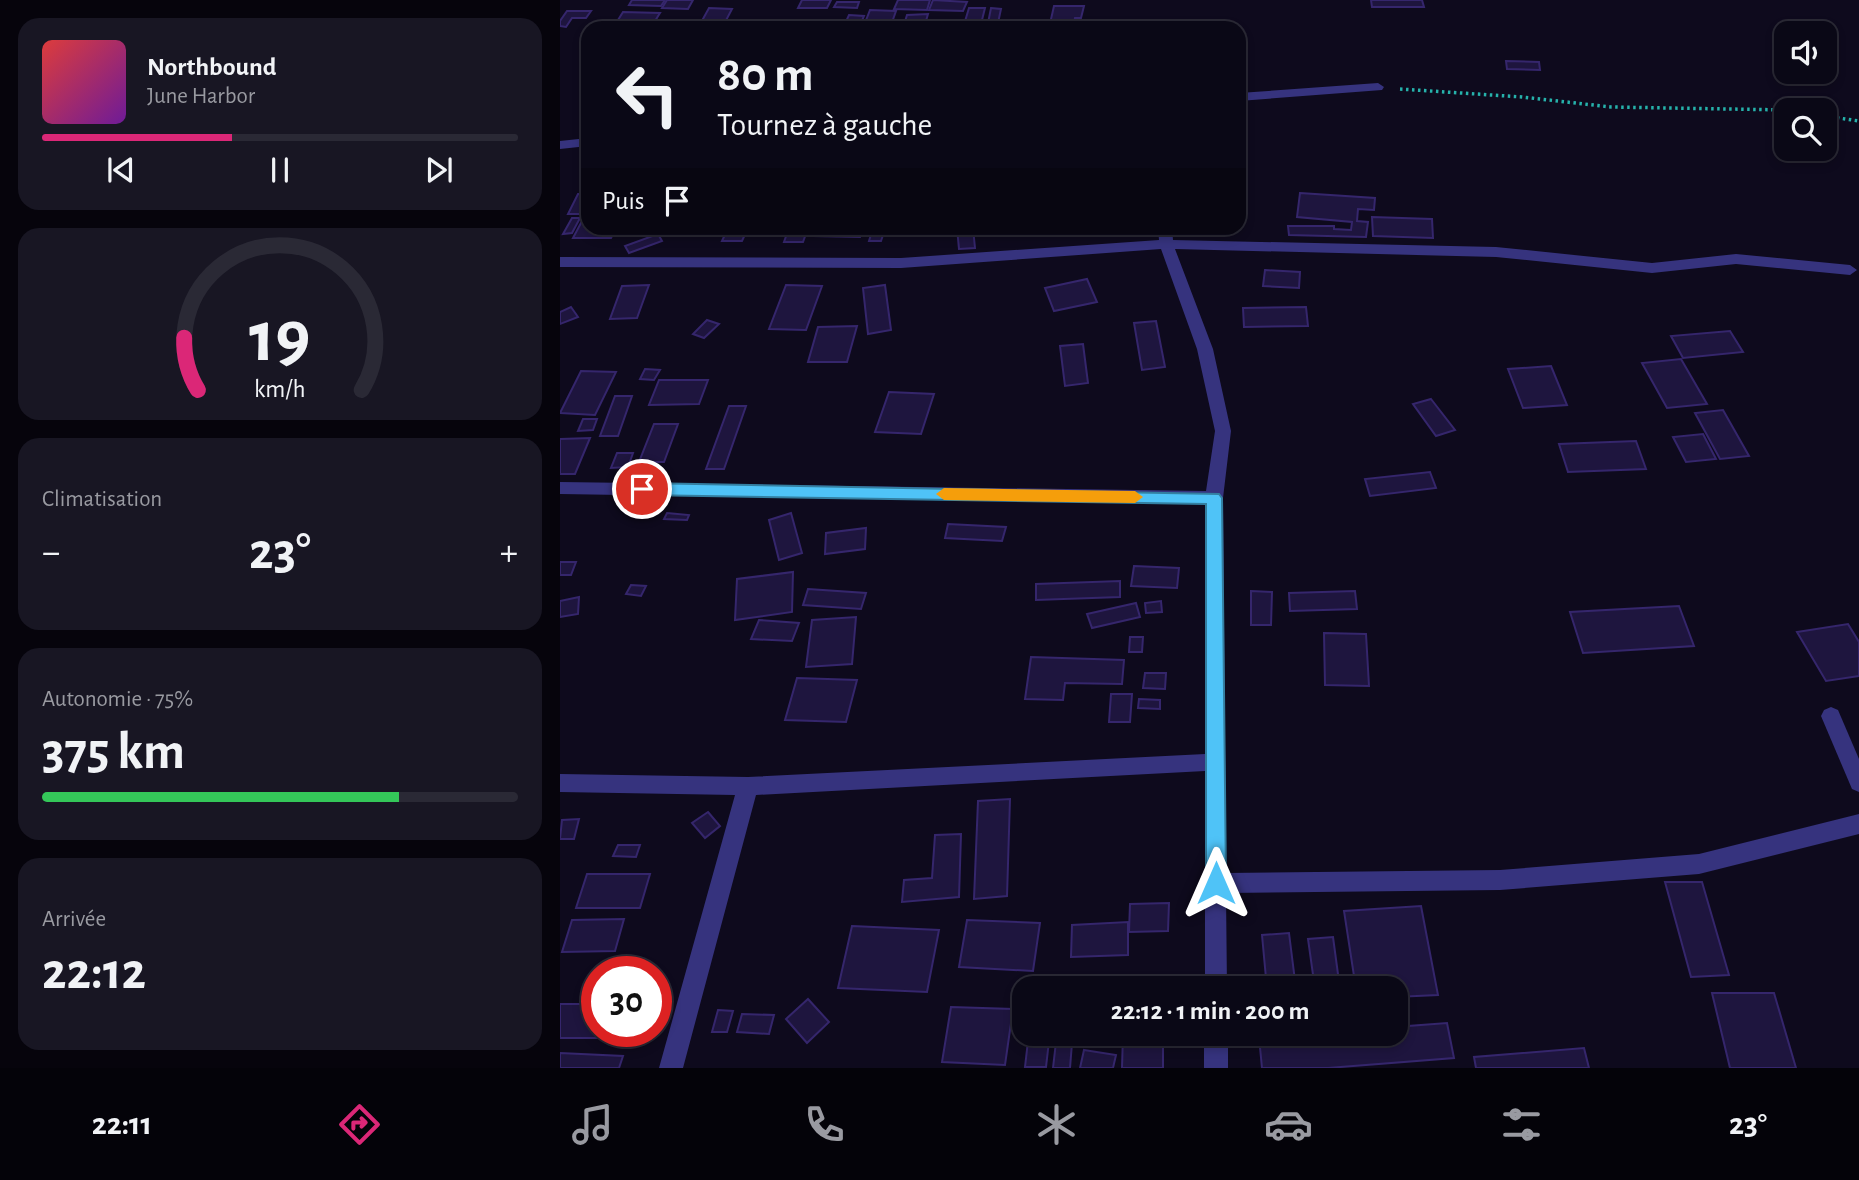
<!DOCTYPE html>
<html lang="fr">
<head>
<meta charset="utf-8">
<style>
  :root { --surface:#0a0816; --page:#181623; --text:#f1f3f6; --muted:#999aa1; --line:#2a2935; --accent:#db2777 }
  body { margin:0; font-family:"Alegreya Sans",sans-serif; background:var(--page); color:var(--text); height:100vh; display:flex; flex-direction:column; font-size:26px; white-space:nowrap }
  * { box-sizing:border-box; margin:0 }
  p { font-size:23px; color:var(--muted) }
  .icon { flex:none; width:38px; height:38px; fill:none; stroke:currentColor; stroke-width:2; stroke-linecap:round; stroke-linejoin:round }
  .map { position:relative; flex:1; overflow:hidden }
  .side { display:flex; flex-direction:column; gap:18px; padding:18px; background:#06040c; width:560px }
  .side>* { flex:none }
  .banner { position:absolute; left:21px; top:21px; width:665px; height:214px; border-radius:21px; box-shadow:0 4px 10px #0003,0 0 0 2px var(--line); background:#0a0816; color:var(--text); overflow:hidden }
  .tools { position:absolute; left:1214px; top:21px; display:grid; gap:14px }
  .tools a { display:grid; place-items:center; width:63px; height:63px; border-radius:14px; background:var(--surface); box-shadow:0 4px 10px #0003,0 0 0 2px var(--line); font-size:35px }
  .speed { position:absolute; left:21px; top:956px; display:flex; gap:14px; font-size:35px; font-weight:700; text-align:center }
  .speed>* { display:grid; place-content:center; width:91px; height:91px; border-radius:50%; background:var(--surface); box-shadow:0 4px 10px #0003,0 0 0 2px var(--line); line-height:1 }
  .speed .limit { border:10px solid #d22; background:#fff; color:#111 }
  .pin { position:absolute; display:grid; place-items:center; width:60px; height:60px; color:#fff; margin:-30px; border:4px solid #fff; border-radius:50%; box-shadow:0 2px 7px #0007 }
  .me { position:absolute; width:77px; margin:-38px; rotate:0deg; stroke-linejoin:round; filter:drop-shadow(0 0 5px #0008) }
  .turn { display:flex; align-items:center; gap:24px; height:147px; padding:0 21px; font-size:32px }
  .turn .icon { width:91px; height:91px; stroke-width:2.5 }
  .turn b { display:block; font-size:49px; line-height:60px }
  .then { display:flex; align-items:center; height:66px; padding:0 21px; background:#0003; gap:14px; font-size:26px }
  .big { font-size:52px; font-weight:700; line-height:1.1 }
  .side .tile { flex:1; display:flex; flex-direction:column; justify-content:center; gap:10px; min-width:0; padding:0 24px; border-radius:21px; background:var(--page) }
  .side .dial { align-items:center; gap:0 }
  .dial svg { height:182px; overflow:visible; fill:none; stroke:var(--line); stroke-width:7; stroke-linecap:round; text-anchor:middle }
  .dial text { fill:var(--text); stroke:none }
  .song { display:flex; align-items:center; gap:21px }
  .cover { width:84px; height:84px; border-radius:10px; background:linear-gradient(135deg,hsl(0 70% 55%),hsl(280 70% 35%)) }
  .played { height:7px; border-radius:4px; background:linear-gradient(90deg,var(--accent) 40%,var(--line) 40%) }
  .keys { display:flex; justify-content:space-around; direction:ltr }
  .heat { display:flex; justify-content:space-between; align-items:center; font-size:38px; direction:ltr }
  .charge { height:10px; border-radius:5px; background:linear-gradient(90deg,#34c759 75%,var(--line) 0) }
  .trip { position:absolute; left:452px; top:976px; width:396px; height:70px; border-radius:21px; background:var(--surface); box-shadow:0 4px 10px #0003,0 0 0 2px var(--line); font-weight:700; line-height:70px; text-align:center }
  .dock { display:flex; height:112px; justify-content:space-around; align-items:center; background:#040309; color:var(--muted) }
  .dock .icon { width:49px; height:49px }
  .dock .current { color:var(--accent) }
  .dock b { font-size:32px; color:var(--text) }
  main { display:flex; flex:1; min-height:0 }
  .map>svg:first-child { display:block }
  .building { fill:#1e153e; stroke:#35266c; stroke-width:2 }
  .lines { fill:none; stroke-linecap:round; stroke-linejoin:round }
  .path { stroke:#26b2ab; stroke-width:3.5; stroke-dasharray:2.5 3.5; stroke-linecap:butt }
  .street { fill:#36337e; fill-rule:evenodd }
  .route { fill:#4fc3f7; stroke:#337fa1; stroke-width:2 }
  .slow { fill:#f59e0b }
</style>
</head>
<body>
<main>
<section class="side">
<div class="tile">
<div class="song"><i class="cover"></i><div><b>Northbound</b><p>June Harbor</p></div></div>
<div class="played"></div>
<div class="keys"><svg class="icon" aria-label="previous" viewBox="0 0 24 24"><path d="M18 5L8 12l10 7zM5 5v14"/></svg><svg class="icon" aria-label="pause" viewBox="0 0 24 24"><path d="M8 5v14M16 5v14"/></svg><svg class="icon" aria-label="next" viewBox="0 0 24 24"><path d="M6 5l10 7-10 7zM19 5v14"/></svg></div>
</div>
<div class="tile dial"><svg viewBox="0 0 100 80">
<path d="M14 69A42 42 0 1 1 86 69"/>
<path d="M14 69A42 42 0 0 1 8 46" stroke="#db2777"/>
<text x="50" y="56" font-size="32" font-weight="700">19</text>
<text x="50" y="72" font-size="11">km/h</text>
</svg></div>
<div class="tile"><p>Climatisation</p>
<div class="heat"><a>−</a><b class="big">23°</b><a>+</a></div>
</div>
<div class="tile"><p>Autonomie · 75%</p><b class="big">375 km</b><div class="charge"></div></div>
<div class="tile"><p>Arrivée</p><b class="big">22:12</b></div>
</section>
<div class="map">
<svg width="1299" height="1068" viewBox="0 0 1299 1068">
  <rect width="100%" height="100%" fill="#0e0a1d"/>
  <g class="building">
    <path d="M72 0H105L101 6 69 5Z"/>
    <path d="M107 0H133L128 9 102 8Z"/>
    <path d="M242 0H271L267 8H238Z"/>
    <path d="M338 0H370L367 10 334 9Z"/>
    <path d="M373 0 407 2 403 11 369 10Z"/>
    <path d="M811 0H862L864 7H812Z"/>
    <path d="M277 2H299L297 8 274 7Z"/>
    <path d="M494 6H524L521 18H515L513 28H489Z"/>
    <path d="M149 8 172 9 162 28H138Z"/>
    <path d="M409 8H425L420 28H403Z"/>
    <path d="M431 8 441 9 438 23H428Z"/>
    <path d="M310 10 336 11 330 28H303Z"/>
    <path d="M7 11H31L26 18H12L6 27 0 26V21Z"/>
    <path d="M63 12 100 13 95 21 58 20Z"/>
    <path d="M368 14 364 28H343L347 15Z"/>
    <path d="M289 15 304 16 299 28H283Z"/>
    <path d="M946 61 979 62 980 70 947 69Z"/>
    <path d="M740 193 815 198 814 210 798 209 797 221 808 222 806 237 729 235 728 226H774V229L791 230 792 222 737 217Z"/>
    <path d="M18 194H28V214H8Z"/>
    <path d="M812 217 872 219 873 238 813 236Z"/>
    <path d="M12 218H20L12 233 3 234Z"/>
    <path d="M22 221H28V228H84L82 232H54L51 238H13Z"/>
    <path d="M168 228H188L182 241H162Z"/>
    <path d="M229 228H248L243 242H224Z"/>
    <path d="M257 228H303L300 237 254 236Z"/>
    <path d="M313 228 325 229 321 241H309Z"/>
    <path d="M397 228H413L415 248 399 249Z"/>
    <path d="M98 234 102 241 69 253 65 246Z"/>
    <path d="M705 270 740 272 739 288 703 286Z"/>
    <path d="M527 279 537 302 494 311 485 288Z"/>
    <path d="M89 285 77 318 50 319 62 286Z"/>
    <path d="M226 285 262 286 246 330 209 329Z"/>
    <path d="M325 285 331 330 308 334 303 288Z"/>
    <path d="M11 307 18 317 0 324V312Z"/>
    <path d="M746 307 748 326 684 327 683 308Z"/>
    <path d="M147 320 159 324 144 338 133 334Z"/>
    <path d="M596 321 605 367 582 370 574 323Z"/>
    <path d="M297 326 287 362H248L258 327Z"/>
    <path d="M1170 331 1183 352 1123 358 1111 336Z"/>
    <path d="M523 344 528 383 505 386 500 346Z"/>
    <path d="M1121 359 1147 404 1107 408 1082 363Z"/>
    <path d="M991 366 1007 405 963 408 948 369Z"/>
    <path d="M85 369 100 370 94 380 80 379Z"/>
    <path d="M21 371 56 372 35 415 0 413Z"/>
    <path d="M99 380H148L139 404 89 405Z"/>
    <path d="M329 392 374 394 361 434 315 432Z"/>
    <path d="M55 396H72L58 436H40Z"/>
    <path d="M871 399 895 430 876 436 853 404Z"/>
    <path d="M169 406H186L164 469H146Z"/>
    <path d="M1163 410 1189 456 1160 459 1135 413Z"/>
    <path d="M23 419H37L33 430 18 431Z"/>
    <path d="M94 424H118L104 462H79Z"/>
    <path d="M1143 434 1156 459 1126 462 1113 437Z"/>
    <path d="M30 438 15 474H0V439Z"/>
    <path d="M1076 441 1086 469 1008 472 999 444Z"/>
    <path d="M57 453H73L68 467 51 468Z"/>
    <path d="M870 472 876 488 810 496 805 479Z"/>
    <path d="M107 513 129 515 127 520 104 519Z"/>
    <path d="M231 513 242 553 219 560 209 520Z"/>
    <path d="M388 524 446 527 442 541 385 538Z"/>
    <path d="M306 528 305 549 265 554 266 533Z"/>
    <path d="M0 562H16L11 575H0Z"/>
    <path d="M574 566 619 568 617 588 571 586Z"/>
    <path d="M233 572 232 612 175 620 177 579Z"/>
    <path d="M560 581V597L476 600V584Z"/>
    <path d="M71 585 86 586 81 596 66 594Z"/>
    <path d="M248 589 306 593 301 609 243 605Z"/>
    <path d="M691 591 712 592 711 625H691Z"/>
    <path d="M795 591 797 609 730 611 729 593Z"/>
    <path d="M19 597 18 614 0 617V601Z"/>
    <path d="M601 601 602 612 586 613 585 603Z"/>
    <path d="M576 603 580 617 532 628 527 614Z"/>
    <path d="M1119 606 1134 646 1023 653 1010 612Z"/>
    <path d="M296 617 292 664 246 667 252 620Z"/>
    <path d="M199 620 239 623 232 641 191 639Z"/>
    <path d="M1288 624 1299 642V676L1266 681 1237 632Z"/>
    <path d="M764 633 806 634 809 686 765 685Z"/>
    <path d="M570 637H583L582 652H569Z"/>
    <path d="M471 657 564 660 562 684 505 683 503 700 465 699Z"/>
    <path d="M585 673H606L605 689 583 688Z"/>
    <path d="M237 678 297 680 286 722 225 720Z"/>
    <path d="M551 694H572L570 722H549Z"/>
    <path d="M579 699 600 700V709L578 708Z"/>
    <path d="M450 799 447 896 414 899 418 801Z"/>
    <path d="M148 812 160 826 145 838 132 823Z"/>
    <path d="M19 819 14 839H0L2 820Z"/>
    <path d="M401 834 399 897 342 902 344 880 372 878 375 835Z"/>
    <path d="M58 845H80L76 857 53 856Z"/>
    <path d="M27 874H90L80 908H16Z"/>
    <path d="M1105 882H1142L1169 975 1131 977Z"/>
    <path d="M609 903 608 931 569 932 570 904Z"/>
    <path d="M861 906 878 995 835 997V989H796L784 911Z"/>
    <path d="M64 919 55 951 2 952 12 920Z"/>
    <path d="M407 920 480 923 473 971 399 967Z"/>
    <path d="M568 922V955L511 957 512 925Z"/>
    <path d="M292 926 379 930 367 992 278 988Z"/>
    <path d="M729 933 736 989H707L702 935Z"/>
    <path d="M773 937 780 989H755L748 939Z"/>
    <path d="M1152 993H1214L1236 1068H1170Z"/>
    <path d="M248 999 269 1022 247 1043 226 1019Z"/>
    <path d="M0 1004H37V1031H74L72 1038H0Z"/>
    <path d="M391 1007 453 1009 445 1065 382 1062Z"/>
    <path d="M158 1010 173 1011 167 1032H152Z"/>
    <path d="M182 1014 214 1015 209 1034 177 1032Z"/>
    <path d="M887 1023 894 1058 768 1068H702L699 1037 741 1034H835V1027Z"/>
    <path d="M563 1034H603V1068H562Z"/>
    <path d="M468 1041H489L486 1067H465Z"/>
    <path d="M496 1042 512 1043 510 1068H493Z"/>
    <path d="M1024 1048 1029 1068H916L914 1057Z"/>
    <path d="M524 1050 556 1055 553 1068H520Z"/>
    <path d="M0 1053 63 1056 59 1068H0Z"/>
  </g>
  <g class="lines">
    <g class="path">
      <path d="M840 89 962 97 1051 107 1228 110"/>
      <path d="M1265 116 1299 121"/>
    </g>
    <g class="street">
      <path d="M818 83 824 87 822 90 679 101V93Z"/>
      <path d="M28 138V146L0 149V141Z"/>
      <path d="M598 228H612L613 240 936 247 1092 263 1176 254 1290 265 1297 270 1290 275 1176 264 1092 273 936 257 615 249 653 349 671 431 663 498 666 873 940 870 1139 854 1299 814V834L1139 874 940 890 666 893 667 989H645V771L196 795 123 1068H99L175 795 0 792V774L188 777 645 754V504L0 494V482L646 491 655 431 637 349 601 249 341 268 0 267V257L341 258 599 240Z"/>
      <path d="M1271 707 1278 710 1299 759V792L1292 789 1261 716 1264 710Z"/>
      <rect x="644" y="1034" width="24" height="34"/>
    </g>
  </g>
  <path class="route" d="M82 483 659 494 662 498 666 883 663 889 656 892 649 889 646 883V504L82 495 74 489Z"/>
  <path class="slow" d="M384 488 575 491 583 497 575 503 384 500 376 494Z"/>
</svg>
<div class="tools">
<a><svg class="icon" aria-label="sound" viewBox="0 0 24 24"><path d="M4 9h4l5-4v14l-5-4H4zM17 9q2 3 0 6"/></svg></a>
<a><svg class="icon" aria-label="search" viewBox="0 0 24 24"><circle cx="10" cy="10" r="6"/><path d="M15 15l6 6"/></svg></a>
</div>
<div class="speed"><div class="limit">30</div></div>
<div class="pin" style="left:82px;top:489px;background:#d93025"><svg class="icon" aria-label="arrive" viewBox="0 0 24 24"><path d="M6 21V4h12l-3 4 3 4H6"/></svg></div>
<svg class="me" style="left:656px;top:883px" viewBox="-20 -20 40 40"><path d="M0-17L14 15 0 8-14 15z" fill="#4fc3f7" stroke="#fff" stroke-width="4"/></svg>
<div class="trip">22:12 · 1 min · 200 m</div>
<div class="banner">
<div class="turn"><svg class="icon" aria-label="left" viewBox="0 0 24 24"><path d="M17 20v-9H6M10 6l-5 5 5 5"/></svg><div><b>80 m</b>Tournez à gauche</div></div>
<div class="then">Puis<svg class="icon" aria-label="arrive" viewBox="0 0 24 24"><path d="M6 21V4h12l-3 4 3 4H6"/></svg></div>
</div>
</div>
</main>
<nav class="dock">
<b>22:11</b>
<svg class="icon current" aria-label="directions" viewBox="0 0 24 24"><path d="M12 3l9 9-9 9-9-9zM9 14v-3h6M13 9l2 2-2 2"/></svg>
<svg class="icon" aria-label="music" viewBox="0 0 24 24"><path d="M9 18V5l10-2v13"/><circle cx="6" cy="18" r="3"/><circle cx="16" cy="16" r="3"/></svg>
<svg class="icon" aria-label="phone" viewBox="0 0 24 24"><path d="M5 4h4l2 5-3 2q2 4 5 5l2-3 5 2v4C11 20 4 13 5 4z"/></svg>
<svg class="icon" aria-label="climate" viewBox="0 0 24 24"><path d="M12 3v18M4 7l16 10M4 17L20 7"/></svg>
<svg class="icon" aria-label="car" viewBox="0 0 24 24"><path d="M5 17H2v-5l4-1 3-4h7l3 4 3 1v5h-3M9 17h6M6 11h13"/><circle cx="7" cy="17" r="2"/><circle cx="17" cy="17" r="2"/></svg>
<svg class="icon" aria-label="filters" viewBox="0 0 24 24"><path d="M4 7h16M4 17h16"/><circle cx="9" cy="7" r="2"/><circle cx="15" cy="17" r="2"/></svg>
<b>23°</b>
</nav>
</body>
</html>
